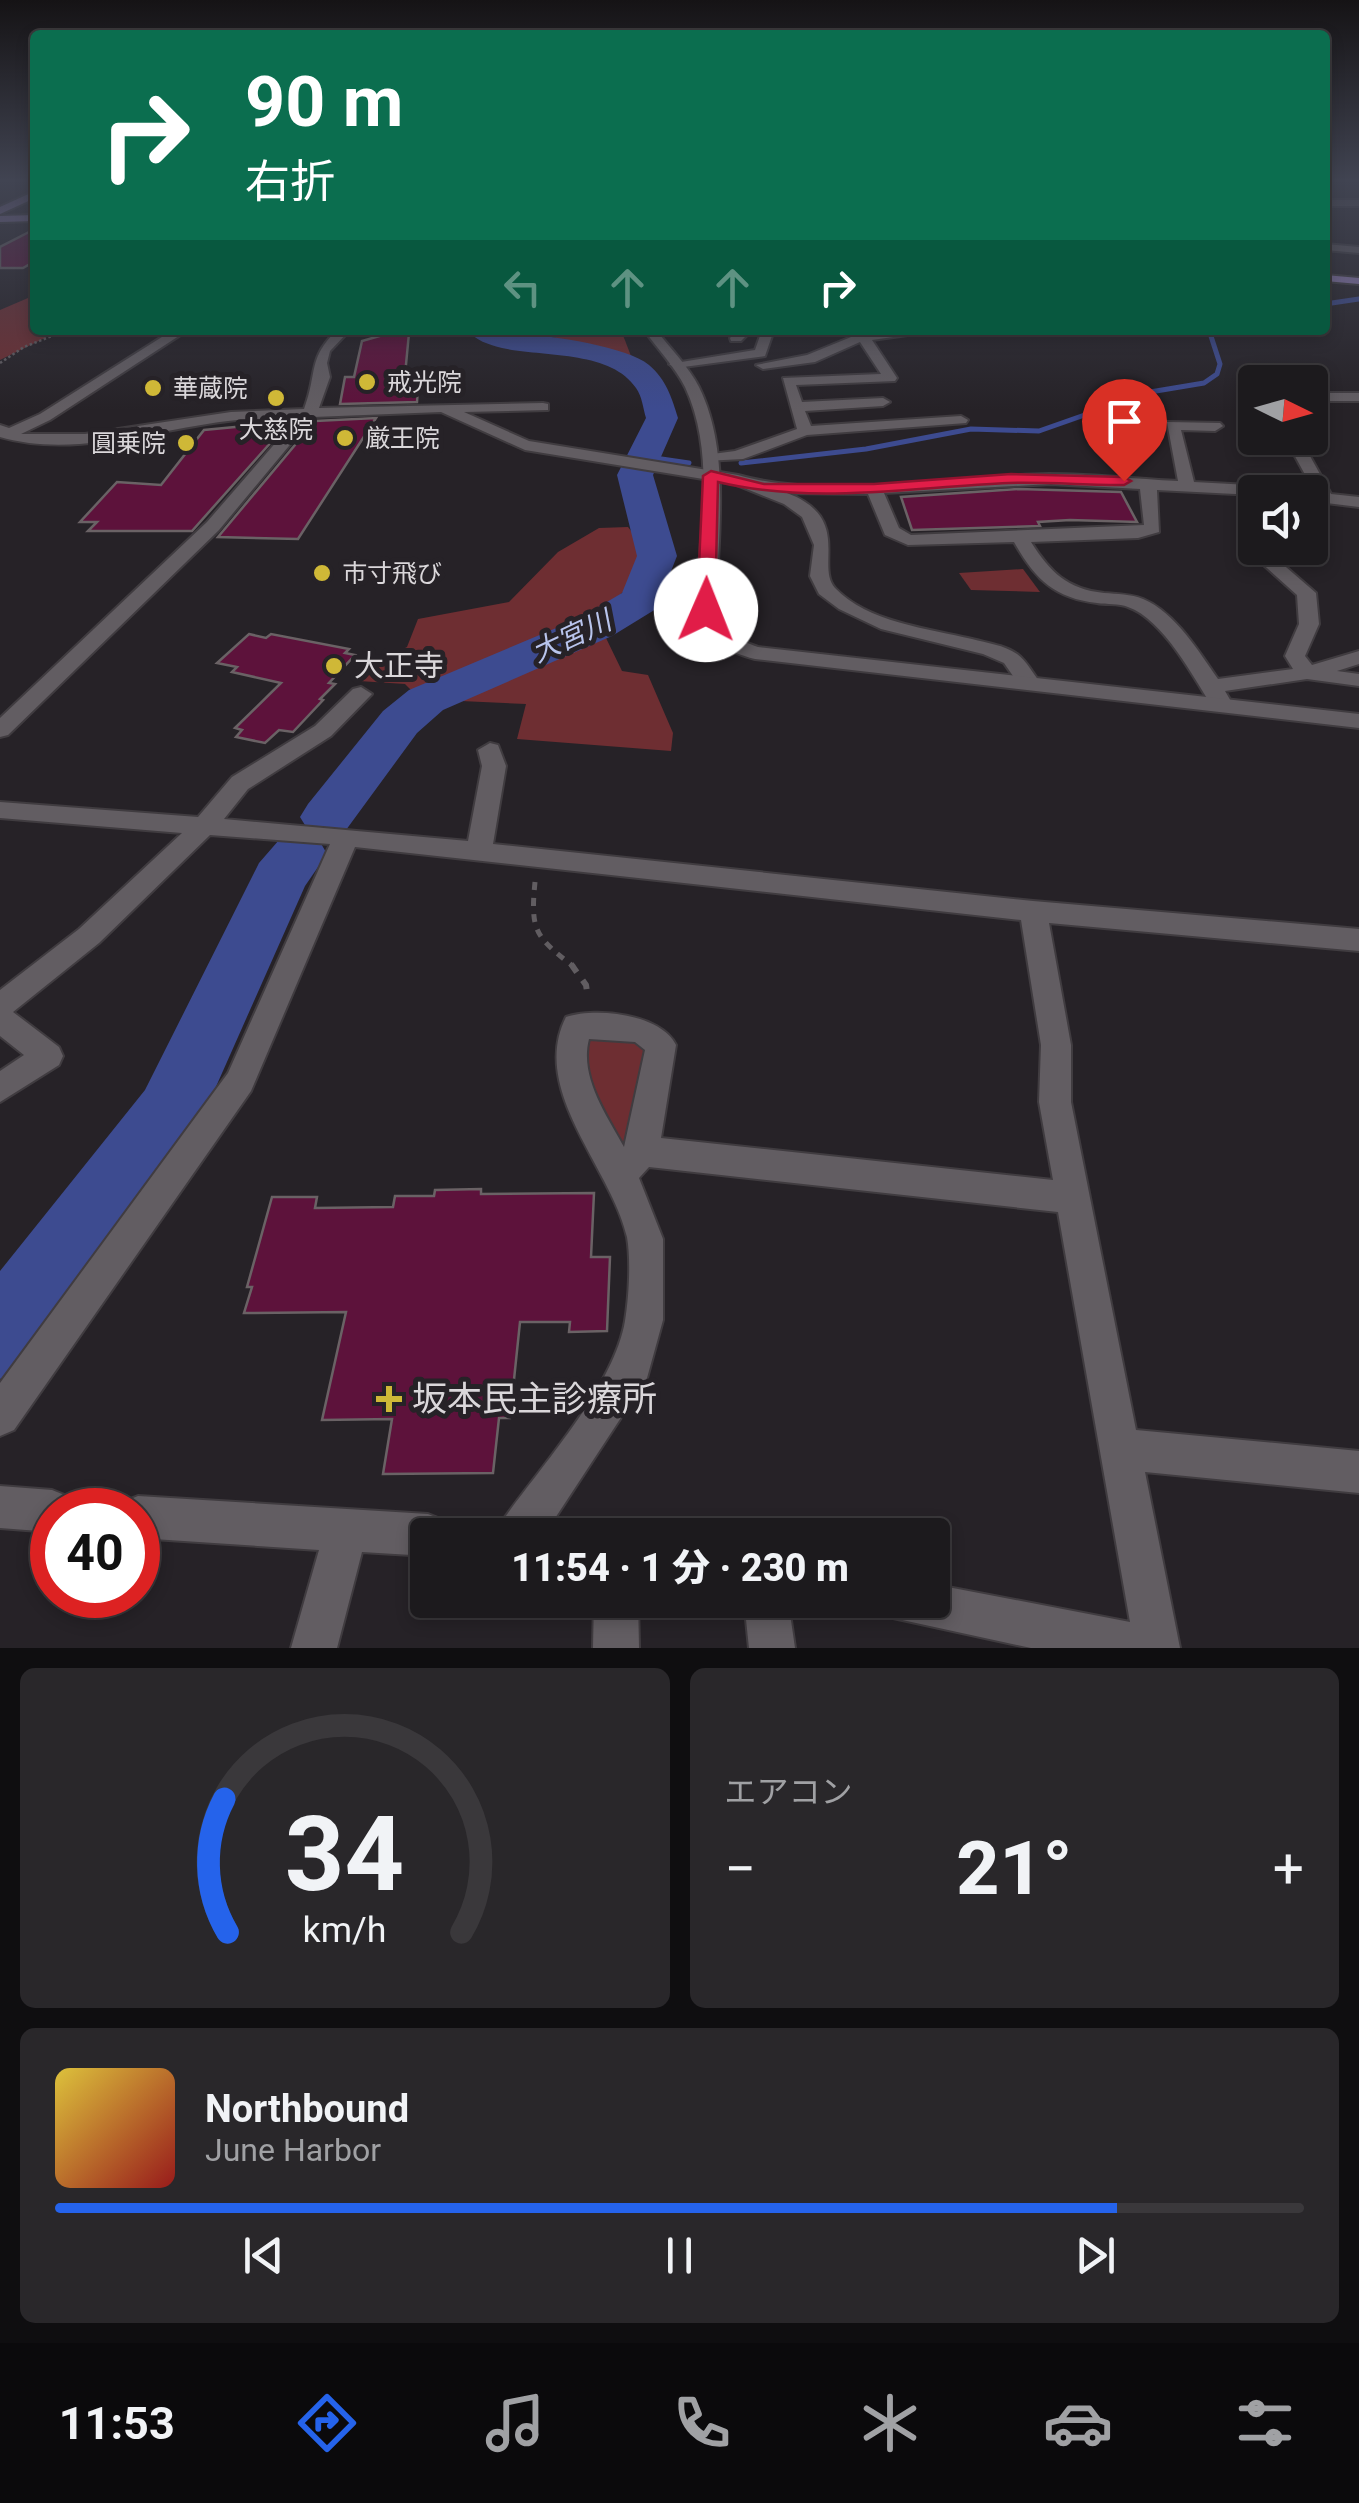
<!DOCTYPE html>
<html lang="ja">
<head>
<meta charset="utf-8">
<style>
  :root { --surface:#1c1a1d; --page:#29272a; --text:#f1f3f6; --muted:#a0a1a4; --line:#3a383b; --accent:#2563eb }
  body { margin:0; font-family:Roboto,"Noto Sans JP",sans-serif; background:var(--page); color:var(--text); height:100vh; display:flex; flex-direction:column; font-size:38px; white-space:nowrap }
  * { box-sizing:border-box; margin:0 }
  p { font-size:32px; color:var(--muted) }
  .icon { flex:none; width:55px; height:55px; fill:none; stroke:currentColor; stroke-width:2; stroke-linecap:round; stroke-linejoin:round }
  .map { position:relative; height:1648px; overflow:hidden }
  .sheet { display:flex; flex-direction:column; gap:20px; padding:20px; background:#0f0e10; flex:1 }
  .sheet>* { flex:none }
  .banner { position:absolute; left:30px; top:30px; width:1300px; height:305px; border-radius:10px; box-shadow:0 5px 15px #0003,0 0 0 2px var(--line); background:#0b6e4f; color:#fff; overflow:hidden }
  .needle { width:65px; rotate:95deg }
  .buttons { position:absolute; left:1238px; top:365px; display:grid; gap:20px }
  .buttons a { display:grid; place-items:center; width:90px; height:90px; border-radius:10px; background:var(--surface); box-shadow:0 5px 15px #0003,0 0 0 2px var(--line); font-size:50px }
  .speed { position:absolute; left:30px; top:1488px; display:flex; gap:20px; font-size:50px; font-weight:700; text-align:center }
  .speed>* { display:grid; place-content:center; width:130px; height:130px; border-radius:50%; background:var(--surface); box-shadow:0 5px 15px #0003,0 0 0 2px var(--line); line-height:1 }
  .speed .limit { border:15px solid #d22; background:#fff; color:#111 }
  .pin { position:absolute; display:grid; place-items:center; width:85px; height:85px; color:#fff; margin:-102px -42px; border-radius:50% 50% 50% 0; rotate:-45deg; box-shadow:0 0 10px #0007 }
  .pin .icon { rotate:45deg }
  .me { position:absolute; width:110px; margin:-55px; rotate:1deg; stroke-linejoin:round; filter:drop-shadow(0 0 8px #0008) }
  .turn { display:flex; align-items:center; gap:35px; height:210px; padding:0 50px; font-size:45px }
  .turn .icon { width:130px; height:130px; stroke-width:2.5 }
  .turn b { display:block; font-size:70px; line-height:85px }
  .lanes { display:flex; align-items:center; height:95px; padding:0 50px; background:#0003; justify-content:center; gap:50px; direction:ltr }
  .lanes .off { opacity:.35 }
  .big { font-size:75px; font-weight:800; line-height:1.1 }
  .sheet .widget { flex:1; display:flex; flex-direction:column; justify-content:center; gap:15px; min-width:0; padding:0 35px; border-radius:15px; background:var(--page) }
  .sheet .dial { align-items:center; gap:0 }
  .dial svg { height:260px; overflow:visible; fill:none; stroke:var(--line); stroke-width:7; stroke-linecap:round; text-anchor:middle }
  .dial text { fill:var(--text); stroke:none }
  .song { display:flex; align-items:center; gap:30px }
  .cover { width:120px; height:120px; border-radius:15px; background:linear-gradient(135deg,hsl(50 70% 55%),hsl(0 70% 35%)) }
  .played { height:10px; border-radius:5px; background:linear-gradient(90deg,var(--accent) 85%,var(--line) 85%) }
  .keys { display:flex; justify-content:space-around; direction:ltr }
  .heat { display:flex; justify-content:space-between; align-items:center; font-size:55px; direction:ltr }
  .sheet .tiles { flex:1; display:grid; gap:20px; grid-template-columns:1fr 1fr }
  .widget:last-child { grid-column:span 2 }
  .trip { position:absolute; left:410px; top:1518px; width:540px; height:100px; border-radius:10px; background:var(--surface); box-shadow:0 5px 15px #0003,0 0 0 2px var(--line); font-weight:800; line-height:100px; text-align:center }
  .menu { display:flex; height:160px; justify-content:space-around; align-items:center; background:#0b0a0c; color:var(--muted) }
  .menu .icon { width:70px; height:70px }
  .menu .selected { color:var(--accent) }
  .menu b { font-size:45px; color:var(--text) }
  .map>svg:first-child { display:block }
  .green { fill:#6e2e32 }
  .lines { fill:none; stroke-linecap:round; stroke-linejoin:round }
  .stream { stroke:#3d4b90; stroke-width:5 }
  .river { fill:#3d4b90; fill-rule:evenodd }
  .building { fill:#5d123b; stroke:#6a6265; stroke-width:2.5 }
  .minor-casing { stroke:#403c40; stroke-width:4 }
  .tertiary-casing { stroke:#403c40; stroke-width:4 }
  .primary-casing { stroke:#403c40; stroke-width:4 }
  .path-far2 { stroke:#615d61; stroke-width:2.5; stroke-dasharray:2.5 2.5; stroke-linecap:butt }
  .path-far1 { stroke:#615d61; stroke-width:5; stroke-dasharray:8 8; stroke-linecap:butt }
  .path { stroke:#615d61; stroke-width:6; stroke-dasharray:10 10; stroke-linecap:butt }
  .minor { fill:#625d62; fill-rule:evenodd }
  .tertiary { fill:#625d62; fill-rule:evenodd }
  .primary { fill:#9580ba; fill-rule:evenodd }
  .route { fill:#e11d48; stroke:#92132f; stroke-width:2.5 }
  .poi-dot { fill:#cfb837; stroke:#262227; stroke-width:4 }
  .labels { text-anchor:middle; stroke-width:10; stroke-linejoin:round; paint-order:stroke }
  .far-poi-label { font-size:25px; fill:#dad7da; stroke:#262227; text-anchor:start }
  .far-water-label { font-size:28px; font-style:italic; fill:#b9c5ed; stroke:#262227 }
  .poi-label { font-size:30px; fill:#dad7da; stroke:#262227; text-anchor:start }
  .near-poi-label { font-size:35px; fill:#dad7da; stroke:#262227; text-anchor:start }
</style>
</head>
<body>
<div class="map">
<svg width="1359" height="1648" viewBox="0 0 1359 1648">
  <rect width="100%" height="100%" fill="#262227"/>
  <g class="green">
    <path d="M28 298 35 300V330H61L0 360V310Z"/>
    <path d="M523 330H621L631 356Z"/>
    <path d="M628 527 639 541C638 553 640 570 633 579 597 635 475 667 414 693L405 684 359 681 363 669 407 647 418 619 509 602 558 552 599 528Z"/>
    <path d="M1023 569 1040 592 971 590 959 573Z"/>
    <path d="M606 638 622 671 648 675 673 733 671 751 517 739 526 704 439 700 516 668Z"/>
    <path d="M581 1032 638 1036 652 1047 623 1165 584 1095Z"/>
  </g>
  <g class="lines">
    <g class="stream">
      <path d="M1325 304 1359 299"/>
      <path d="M641 456 689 463"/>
      <path d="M741 463 866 449 971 429 1039 431 1150 392 1204 383 1217 374 1220 364 1209 330"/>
    </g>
    <g class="river">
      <path d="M467 330C506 330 619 341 649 365 666 379 672 398 678 418L653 475 677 556 656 609 612 636 443 710 417 733 346 830 327 835 308 830 300 817 308 804 383 711 409 690 580 618 622 593 637 556 617 475 646 418C643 408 642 396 636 388 611 350 541 357 502 348 489 345 475 340 467 330Z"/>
      <path d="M299 834 319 840 327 854 305 886 195 1134 29 1366 0 1379V1271L145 1090 259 863 279 840Z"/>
    </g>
  </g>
  <g class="building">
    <path d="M35 229V261L23 268H0V247Z"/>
    <path d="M409 333 405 375 419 374 417 402 340 404 345 377H354L362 341 383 335Z"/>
    <path d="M376 418 298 539 218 537 315 421Z"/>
    <path d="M289 422 192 531H88L97 522H80L117 482 161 485 204 430Z"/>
    <path d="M1019 489 1121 492 1137 522 1070 520 1038 522 1040 526 912 530 901 497Z"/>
    <path d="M249 634 266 638 271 634 349 649 345 653 355 655 329 683 335 684 320 699 323 700 293 732 279 730 265 743 236 737 242 730 235 728 281 683 232 672 237 667 217 663Z"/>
    <path d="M481 1189V1194L594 1193 591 1257H610L607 1331 569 1332 570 1322H520L510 1418H499L493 1473 383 1474 392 1419 322 1420 346 1312 244 1313 252 1287H247L272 1197H317L315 1208 393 1207 395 1196H434L435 1190Z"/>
  </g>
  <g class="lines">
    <defs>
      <g id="minor">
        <rect x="1325" y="200" width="34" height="6"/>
        <path d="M1325 244 1359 247V253L1325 250Z"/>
        <path d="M173 330H188L50 420 21 434H85L231 412 304 409C318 372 307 359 337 330H350L330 351 327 363 330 377 319 408 543 403 548 404V410L464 412 529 441 738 475C830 501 953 475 1049 474 1093 474 1136 479 1178 481L1167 422 1220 423 1223 426 1215 431 1181 430 1194 482 1284 487 1292 492 1255 495 1157 490 1159 532 1138 538 1031 542C1050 572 1067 589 1104 593 1117 594 1131 594 1143 599 1175 612 1199 652 1218 679L1293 669 1285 656 1299 624 1297 595 1248 551 1255 546 1264 548 1316 593 1319 624 1305 656 1312 665 1359 651V664L1337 671 1359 674V686L1307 679 1225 691 1232 703 1229 708H1213C1194 678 1163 619 1128 607 1119 603 1107 605 1097 603 1054 598 1035 579 1014 542L908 545 885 535 868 494 787 493C853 518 815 566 835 588 867 622 929 629 972 639 987 643 1004 645 1017 654 1026 660 1034 675 1041 684L1038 689H1022L1004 663 983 654 881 629 839 609 819 594 810 576 814 545 802 517 784 504 734 484 525 450 441 412 313 417 219 530 8 735 0 737V718L207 522 297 418C274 419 251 418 228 421 153 430 73 458 0 437V425L9 428 40 414ZM1051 484 1140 489 1144 525 911 535 899 528 884 493Z"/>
        <path d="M738 330H752L741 341H731L730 338Z"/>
        <path d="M762 330H774L765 356 676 368 669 364 755 350Z"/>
        <path d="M853 330H943L872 340 897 378 895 381 796 385 802 402 883 398 890 402 883 406 805 411 811 426 961 416 968 420 966 423 807 435 743 459 705 461V455L735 451 797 429 783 378 881 374 860 342 815 362 763 369 756 365 807 355 856 335Z"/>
        <rect x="1310" y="393" width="49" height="8"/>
        <path d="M1285 438H1300L1331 494 1359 497V507L1310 501V492H1304L1314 491Z"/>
        <path d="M361 687 372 694 331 736 248 789 224 819 468 841 482 766 478 750 490 743 498 745 506 766 493 844 1033 901 1359 929V951L1049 923 1071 1045V1102L1136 1430 1359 1451V1493L1145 1472 1180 1648H1031L884 1616 878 1600H932V1584L1130 1622 1058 1212 649 1167 639 1178 663 1239V1320L647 1378 544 1535H497L503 1520C542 1465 614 1386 625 1321 629 1297 631 1260 627 1237 611 1167 529 1090 566 1017 596 1007 661 1014 676 1045L661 1138 1053 1180 1039 1102 1041 1045 1021 920 355 847 251 1091 14 1430 0 1436V1383L228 1073 330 844 210 835 99 943 13 1012 59 1047 63 1056 59 1065 0 1102V1071L24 1055 0 1036V990L79 929 182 833 0 818V802L198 817 232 777 315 726 353 689ZM589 1039 635 1042 645 1050 624 1147C607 1116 579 1077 589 1039Z"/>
        <path d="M0 1486 52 1490 67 1496 73 1510H52V1532L0 1528Z"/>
        <path d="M138 1496 428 1514 443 1520 449 1535H428V1556L362 1552 337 1648H291L319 1550 138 1538V1510H120L123 1502Z"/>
        <path d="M594 1600H638L639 1648H593Z"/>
        <path d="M744 1600H788L795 1648H749Z"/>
      </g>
      <path id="tertiary" d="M644 330H656C670 348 689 367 699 387 732 454 717 538 716 611 723 633 738 640 758 647L1359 714V728L755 659C727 652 706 640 696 611 699 539 717 455 685 387 675 367 657 348 644 330Z"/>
      <g id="primary">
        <path d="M35 191V198L0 214V207Z"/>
        <path d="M35 215V221L0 222V216Z"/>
        <path d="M1325 275 1359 278V284L1325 281Z"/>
      </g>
    </defs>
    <use href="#minor" class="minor-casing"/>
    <use href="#tertiary" class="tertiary-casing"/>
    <use href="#primary" class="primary-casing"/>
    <path class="path-far2" d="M0 363 24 347 67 330"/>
    <path class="path-far1" d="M535 882C530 932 536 937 574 967"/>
    <path class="path" d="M571 964 586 985 588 998"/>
    <use href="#minor" class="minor"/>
    <use href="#tertiary" class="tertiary"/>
    <use href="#primary" class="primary"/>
  </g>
  <linearGradient id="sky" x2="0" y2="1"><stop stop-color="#151315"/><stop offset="0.44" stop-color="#414452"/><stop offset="1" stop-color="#414452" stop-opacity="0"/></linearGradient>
  <rect width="1359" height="410" fill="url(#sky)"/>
  <path class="route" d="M711 471 764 484H874L1011 474 1124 477 1131 481 1124 485C1086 485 1047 482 1009 483 911 487 813 505 718 482L715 610 706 616 697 610 703 476Z"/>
  <g class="poi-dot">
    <circle cx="367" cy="382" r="10"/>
    <circle cx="153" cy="388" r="10"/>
    <circle cx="276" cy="398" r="10"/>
    <circle cx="345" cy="438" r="10"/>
    <circle cx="186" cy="443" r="10"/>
    <circle cx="322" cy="573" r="10"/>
    <circle cx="334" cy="666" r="10"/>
    <path d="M384 1384h10v10h10v10h-10v10h-10v-10h-10v-10h10z"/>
  </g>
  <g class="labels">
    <g class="far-poi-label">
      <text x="387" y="391">戒光院</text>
      <text x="173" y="397">華蔵院</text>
      <text x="276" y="438" text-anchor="middle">大慈院</text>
      <text x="365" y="447">厳王院</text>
      <text x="166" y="452" text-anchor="end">圓乗院</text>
      <text x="342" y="582">市寸飛び</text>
    </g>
    <g class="far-water-label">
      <text transform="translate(571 636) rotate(-25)" y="10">大宮川</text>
    </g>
    <g class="poi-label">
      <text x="354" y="676">大正寺</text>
    </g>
    <g class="near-poi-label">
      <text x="412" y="1411">坂本民主診療所</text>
    </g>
  </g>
</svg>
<div class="buttons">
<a><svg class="needle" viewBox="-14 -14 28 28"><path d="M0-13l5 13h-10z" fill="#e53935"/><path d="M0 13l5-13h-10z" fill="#a0a1a4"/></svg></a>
<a><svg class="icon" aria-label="sound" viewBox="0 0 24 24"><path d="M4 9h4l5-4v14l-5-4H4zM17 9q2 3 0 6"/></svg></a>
</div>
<div class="speed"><div class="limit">40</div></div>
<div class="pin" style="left:1124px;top:481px;background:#d93025"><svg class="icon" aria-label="arrive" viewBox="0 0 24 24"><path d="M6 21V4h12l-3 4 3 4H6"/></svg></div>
<svg class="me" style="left:706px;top:610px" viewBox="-20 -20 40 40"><circle r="19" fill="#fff"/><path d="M0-13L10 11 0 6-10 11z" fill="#e11d48"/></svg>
<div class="trip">11:54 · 1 分 · 230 m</div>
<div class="banner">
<div class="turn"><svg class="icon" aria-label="right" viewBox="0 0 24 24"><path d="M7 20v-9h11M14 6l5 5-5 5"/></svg><div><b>90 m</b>右折</div></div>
<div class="lanes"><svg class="icon off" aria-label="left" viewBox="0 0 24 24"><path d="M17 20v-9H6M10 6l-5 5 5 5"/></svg><svg class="icon off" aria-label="ahead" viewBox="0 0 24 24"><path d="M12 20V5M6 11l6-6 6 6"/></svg><svg class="icon off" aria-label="ahead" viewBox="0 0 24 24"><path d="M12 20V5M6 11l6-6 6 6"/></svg><svg class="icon" aria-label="right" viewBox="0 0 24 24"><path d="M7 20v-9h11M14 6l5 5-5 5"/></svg></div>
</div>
</div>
<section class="sheet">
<div class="tiles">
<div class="widget dial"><svg viewBox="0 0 100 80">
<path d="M14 69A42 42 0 1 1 86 69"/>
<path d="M14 69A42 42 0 0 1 13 28" stroke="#2563eb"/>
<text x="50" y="56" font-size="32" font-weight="700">34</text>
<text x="50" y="72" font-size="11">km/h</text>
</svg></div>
<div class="widget"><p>エアコン</p>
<div class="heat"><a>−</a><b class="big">21°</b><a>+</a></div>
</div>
<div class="widget">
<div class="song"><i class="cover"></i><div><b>Northbound</b><p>June Harbor</p></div></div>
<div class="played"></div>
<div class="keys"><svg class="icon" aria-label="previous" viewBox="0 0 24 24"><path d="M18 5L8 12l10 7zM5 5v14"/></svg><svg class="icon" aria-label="pause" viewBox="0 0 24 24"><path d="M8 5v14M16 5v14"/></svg><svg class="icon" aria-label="next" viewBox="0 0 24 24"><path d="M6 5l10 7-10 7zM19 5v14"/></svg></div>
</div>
</div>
</section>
<nav class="menu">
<b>11:53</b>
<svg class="icon selected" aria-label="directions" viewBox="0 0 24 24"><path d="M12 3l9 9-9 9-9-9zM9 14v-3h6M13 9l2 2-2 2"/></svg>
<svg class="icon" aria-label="music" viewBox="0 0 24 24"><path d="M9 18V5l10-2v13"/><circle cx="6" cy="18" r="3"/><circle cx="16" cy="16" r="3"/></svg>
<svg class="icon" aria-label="phone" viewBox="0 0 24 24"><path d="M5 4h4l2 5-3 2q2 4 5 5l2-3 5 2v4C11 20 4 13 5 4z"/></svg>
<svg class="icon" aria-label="climate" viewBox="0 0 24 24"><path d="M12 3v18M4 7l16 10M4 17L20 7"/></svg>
<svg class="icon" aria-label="car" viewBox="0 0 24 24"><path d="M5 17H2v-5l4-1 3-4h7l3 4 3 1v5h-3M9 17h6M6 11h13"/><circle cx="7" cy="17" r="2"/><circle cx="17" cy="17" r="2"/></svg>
<svg class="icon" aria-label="filters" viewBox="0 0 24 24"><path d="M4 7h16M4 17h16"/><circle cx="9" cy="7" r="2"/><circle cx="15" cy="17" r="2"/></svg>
</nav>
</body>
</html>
